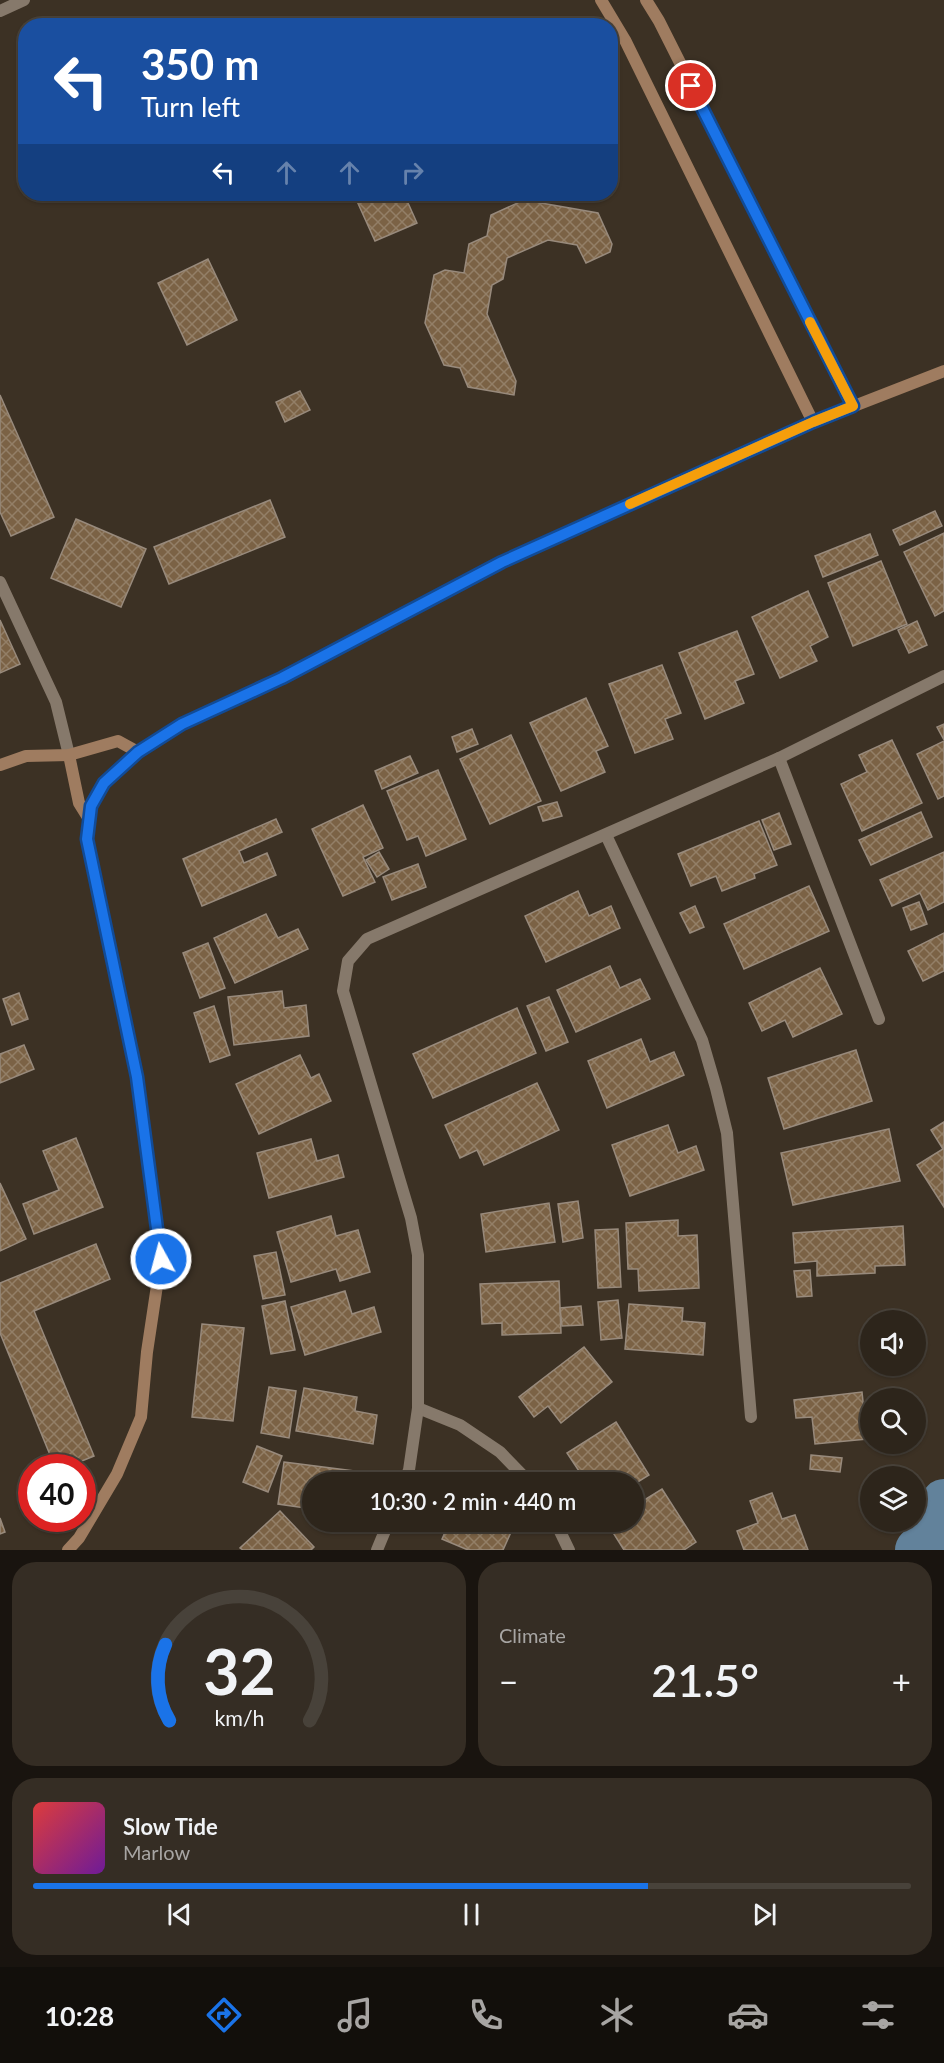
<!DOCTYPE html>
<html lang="en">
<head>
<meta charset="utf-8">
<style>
  :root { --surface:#2d251b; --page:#352d24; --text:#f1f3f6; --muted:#a7a5a3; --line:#48423a; --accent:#1a73e8 }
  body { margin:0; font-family:Lato,sans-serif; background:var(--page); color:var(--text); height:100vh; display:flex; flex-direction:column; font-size:22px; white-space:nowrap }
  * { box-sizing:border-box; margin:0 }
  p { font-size:20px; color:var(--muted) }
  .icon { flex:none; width:33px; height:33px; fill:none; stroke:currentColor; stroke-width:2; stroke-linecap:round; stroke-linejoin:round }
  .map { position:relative; height:1550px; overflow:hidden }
  .drawer { display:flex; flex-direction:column; gap:12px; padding:12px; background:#19140f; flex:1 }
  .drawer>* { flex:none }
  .banner { position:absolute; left:18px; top:18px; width:600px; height:183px; border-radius:24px; box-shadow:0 2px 4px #0004,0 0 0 2px var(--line); background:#1a4fa0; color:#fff; overflow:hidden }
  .fabs { position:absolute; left:860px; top:1310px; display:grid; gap:12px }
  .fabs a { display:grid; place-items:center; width:66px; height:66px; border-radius:50%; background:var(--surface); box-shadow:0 2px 4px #0004,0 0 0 2px var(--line); font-size:30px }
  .speed { position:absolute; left:18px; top:1454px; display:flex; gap:12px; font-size:30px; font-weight:700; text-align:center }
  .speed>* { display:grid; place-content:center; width:78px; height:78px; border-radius:50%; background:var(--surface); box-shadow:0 2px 4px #0004,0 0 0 2px var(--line); line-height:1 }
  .speed .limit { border:9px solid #d22; background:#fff; color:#111 }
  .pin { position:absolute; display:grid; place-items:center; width:51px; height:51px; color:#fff; margin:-26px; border:3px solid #fff; border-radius:50%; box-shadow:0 2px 6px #0007 }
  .me { position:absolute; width:66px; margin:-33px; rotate:353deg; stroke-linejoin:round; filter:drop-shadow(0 0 4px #0008) }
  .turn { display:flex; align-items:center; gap:21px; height:126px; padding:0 24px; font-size:27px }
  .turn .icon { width:78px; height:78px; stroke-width:2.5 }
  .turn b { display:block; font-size:42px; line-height:51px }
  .lanes { display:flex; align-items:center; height:57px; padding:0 24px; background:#0003; justify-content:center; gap:30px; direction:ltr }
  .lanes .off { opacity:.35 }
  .big { font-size:45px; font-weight:600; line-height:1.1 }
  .drawer .tile { flex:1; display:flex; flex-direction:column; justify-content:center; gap:9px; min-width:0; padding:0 21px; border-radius:24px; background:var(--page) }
  .drawer .dial { align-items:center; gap:0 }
  .dial svg { height:156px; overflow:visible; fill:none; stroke:var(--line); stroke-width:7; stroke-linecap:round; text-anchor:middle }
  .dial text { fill:var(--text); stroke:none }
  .song { display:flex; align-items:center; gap:18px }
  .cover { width:72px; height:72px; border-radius:9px; background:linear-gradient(135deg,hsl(0 70% 55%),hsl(280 70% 35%)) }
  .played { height:6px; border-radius:3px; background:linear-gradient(90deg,var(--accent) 70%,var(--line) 70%) }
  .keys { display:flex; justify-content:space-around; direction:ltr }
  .heat { display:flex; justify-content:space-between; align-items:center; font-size:33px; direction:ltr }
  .drawer .tiles { flex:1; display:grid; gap:12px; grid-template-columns:1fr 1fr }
  .tile:last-child { grid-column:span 2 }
  .trip { position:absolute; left:302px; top:1472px; width:342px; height:60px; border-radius:30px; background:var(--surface); box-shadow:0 2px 4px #0004,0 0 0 2px var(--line); font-weight:600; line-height:60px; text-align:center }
  .dock { display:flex; height:96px; justify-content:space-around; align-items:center; background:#120f0b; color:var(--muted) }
  .dock .icon { width:42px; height:42px }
  .dock .selected { color:var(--accent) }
  .dock b { font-size:27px; color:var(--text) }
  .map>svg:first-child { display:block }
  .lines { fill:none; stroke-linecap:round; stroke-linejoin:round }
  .river { stroke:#62829b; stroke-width:46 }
  .building { fill:url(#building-cross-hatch); stroke:#988a7c; stroke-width:1.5 }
  .street { stroke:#86796b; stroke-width:12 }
  .secondary { stroke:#9f7c60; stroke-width:12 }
  .route-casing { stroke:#114b97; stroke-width:15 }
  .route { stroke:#1a73e8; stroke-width:10 }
  .slow { stroke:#f59e0b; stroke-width:10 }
</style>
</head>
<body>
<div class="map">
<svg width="944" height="1550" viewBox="0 0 944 1550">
  <defs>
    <pattern id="building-cross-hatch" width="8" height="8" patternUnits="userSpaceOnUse" patternTransform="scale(1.5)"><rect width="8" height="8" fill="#7b6245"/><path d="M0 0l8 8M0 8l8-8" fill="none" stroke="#937f67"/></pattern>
  </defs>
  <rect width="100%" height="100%" fill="#3c3124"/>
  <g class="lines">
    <path class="river" d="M918 1550 927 1541 944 1502"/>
  </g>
  <g class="building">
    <path d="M368 194H404L417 223 375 241 356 199Z"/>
    <path d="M524 200 598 213 612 244 610 252 586 263 577 245 548 240 507 258 503 279 492 285 487 314 516 381 514 395 468 387 460 368 444 365 425 323 434 275 445 270 464 273 469 244 487 236 491 215Z"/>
    <path d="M208 259 237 320 187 345 158 283Z"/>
    <path d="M300 391 310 410 285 422 276 402Z"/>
    <path d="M0 395 54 517 11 536 0 512Z"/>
    <path d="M270 500 285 537 169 584 154 547Z"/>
    <path d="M935 511 942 526 900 545 893 530Z"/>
    <path d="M76 519 146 549 121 607 51 578Z"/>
    <path d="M944 533V611L935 616 904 552Z"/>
    <path d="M870 534 878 555 823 577 815 556Z"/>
    <path d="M881 561 907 624 853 646 828 583Z"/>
    <path d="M808 591 828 637 810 646 817 661 780 678 752 617Z"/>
    <path d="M0 620 20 664 0 673Z"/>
    <path d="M917 621 927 645 909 653 898 630Z"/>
    <path d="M737 631 754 674 735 681 744 703 705 719 679 653Z"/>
    <path d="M662 665 681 713 665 719 673 739 635 753 609 684Z"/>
    <path d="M586 698 608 746 596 751 605 772 561 791 530 723Z"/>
    <path d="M944 724V740L937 727Z"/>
    <path d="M472 729 478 744 457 752 452 737Z"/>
    <path d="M511 735 541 801 490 824 460 759Z"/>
    <path d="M892 740 922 803 862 831 841 784 867 772 859 755Z"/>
    <path d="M944 741V796L938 799 917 754Z"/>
    <path d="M410 756 418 773 382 789 375 771Z"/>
    <path d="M438 770 466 839 426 856 418 836 407 840 387 791Z"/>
    <path d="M557 802 562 816 543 821 538 807Z"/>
    <path d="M363 805 383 848 363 857 375 882 343 896 312 829Z"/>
    <path d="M921 812 932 837 871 865 859 840Z"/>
    <path d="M779 813 791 844 774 850 762 820Z"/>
    <path d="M276 819 282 832 239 851 244 863 267 853 276 875 202 906 183 859Z"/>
    <path d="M759 821 777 865 754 874 755 878 722 891 716 876 691 886 678 854Z"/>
    <path d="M379 852 389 869 377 877 366 860Z"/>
    <path d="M944 852V902L928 910 920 893 892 906 880 880Z"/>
    <path d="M418 864 426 887 392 900 383 877Z"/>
    <path d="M809 886 829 931 744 969 724 924Z"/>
    <path d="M578 891 589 916 611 906 620 928 546 962 525 916Z"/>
    <path d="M919 902 927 924 911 930 903 908Z"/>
    <path d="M695 906 704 927 690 933 680 913Z"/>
    <path d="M266 914 278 938 298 929 308 949 235 983 214 938Z"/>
    <path d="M944 933V971L923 981 908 951Z"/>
    <path d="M208 943 225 988 200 998 183 953Z"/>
    <path d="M610 966 620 988 640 979 650 999 576 1032 557 990Z"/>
    <path d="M820 968 842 1014 793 1037 785 1020 762 1031 749 1003Z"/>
    <path d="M282 991 284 1008 306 1005 309 1036 234 1045 228 997Z"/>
    <path d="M19 993 28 1019 12 1025 3 999Z"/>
    <path d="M549 997 568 1042 546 1051 527 1006Z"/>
    <path d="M214 1006 230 1055 210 1062 194 1013Z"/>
    <path d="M517 1008 536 1053 433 1098 413 1054Z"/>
    <path d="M641 1039 650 1062 674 1052 684 1075 607 1108 588 1061Z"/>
    <path d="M24 1045 34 1069 0 1083V1054Z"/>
    <path d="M856 1050 872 1101 784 1129 768 1078Z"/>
    <path d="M300 1055 311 1078 319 1074 331 1101 259 1134 236 1084Z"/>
    <path d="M537 1083 559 1130 484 1165 477 1150 460 1158 445 1125Z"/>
    <path d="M944 1122V1207L917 1165 943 1149 931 1130Z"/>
    <path d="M668 1125 678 1153 696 1146 704 1170 630 1196 612 1145Z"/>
    <path d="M889 1129 900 1181 793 1205 781 1153Z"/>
    <path d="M76 1138 103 1207 34 1234 23 1204 59 1190 43 1151Z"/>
    <path d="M311 1139 317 1161 338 1155 344 1177 269 1198 257 1153Z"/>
    <path d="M0 1183 26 1239 0 1251Z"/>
    <path d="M578 1201 583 1238 563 1242 558 1204Z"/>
    <path d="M549 1203 555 1242 486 1252 481 1214Z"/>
    <path d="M331 1216 336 1236 358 1230 370 1272 340 1281 336 1269 291 1282 277 1232Z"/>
    <path d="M678 1220V1236L697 1235 699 1288 639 1291 638 1269H628L626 1223Z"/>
    <path d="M903 1226 905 1265 875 1266V1273L817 1276V1261L795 1263 793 1233Z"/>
    <path d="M618 1229 621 1287 598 1288 595 1230Z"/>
    <path d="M96 1244 110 1279 34 1311 94 1456 67 1467H55L0 1333V1283Z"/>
    <path d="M276 1252 285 1295 263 1299 254 1256Z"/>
    <path d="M810 1270 812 1296 797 1297 794 1271Z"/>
    <path d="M559 1281 561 1333 502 1335V1323L482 1324 480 1284Z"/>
    <path d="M345 1291 352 1314 374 1307 381 1332 305 1355 291 1307Z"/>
    <path d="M618 1300 622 1338 601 1340 598 1302Z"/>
    <path d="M285 1301 295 1350 271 1354 262 1306Z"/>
    <path d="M629 1304 683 1308 682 1321 705 1323 703 1355 625 1349Z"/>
    <path d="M581 1306 583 1325 562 1326 560 1308Z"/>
    <path d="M202 1324 244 1328 233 1421 192 1417Z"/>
    <path d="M584 1347 612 1382 561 1423 548 1406 534 1417 519 1397Z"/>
    <path d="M269 1387 296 1391 289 1438 261 1433Z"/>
    <path d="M304 1388 357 1397 355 1411 377 1415 373 1444 296 1431Z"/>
    <path d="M862 1392 867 1439 815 1444 812 1417 796 1418 794 1400Z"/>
    <path d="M616 1422 649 1475 633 1485V1482H574L570 1476 579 1471 567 1453Z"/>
    <path d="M257 1446 282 1456 268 1492 243 1482Z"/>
    <path d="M811 1455 842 1458 840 1472 810 1469Z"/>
    <path d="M284 1462 354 1471 352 1482H312V1509L278 1504Z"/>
    <path d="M662 1489 696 1542 684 1550H624L607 1523 611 1521H633V1507Z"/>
    <path d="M772 1493 782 1519 795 1515 808 1550H744L737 1531 758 1523 750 1501Z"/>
    <path d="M280 1511 314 1547 311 1550H243L240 1548Z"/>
    <path d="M0 1518 5 1532 0 1534Z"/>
    <path d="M450 1521H516L503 1550H468L442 1539Z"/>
  </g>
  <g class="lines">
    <g class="street">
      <path d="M0 11 24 0"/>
      <path d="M0 582 56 702 69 755"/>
      <path d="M779 758 879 1019"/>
      <path d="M606 835 702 1040 716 1088 727 1133 751 1417"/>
      <path d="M418 1408 460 1425 500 1452 529 1482"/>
      <path d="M404 1482 409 1470 418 1408V1255L411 1218 343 991 348 961 367 939 779 758 944 676"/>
      <path d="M555 1521 569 1550"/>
      <path d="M377 1550 389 1521"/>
    </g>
    <g class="secondary">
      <path d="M601 0 625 40 813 422"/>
      <path d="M646 0 659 21 853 406"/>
      <path d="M69 755 79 803 89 819"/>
      <path d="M0 765 26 756 69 755 118 741 138 752"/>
      <path d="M68 1550 79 1538 117 1474 141 1417 147 1352 161 1259 137 1077 87 839 91 806 103 783 138 752 181 724 282 678 502 562 813 422 944 371"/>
    </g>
  </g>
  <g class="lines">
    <defs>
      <path id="route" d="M161 1259 137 1077 87 839 91 806 104 783 138 752 182 724 282 678 502 562 813 422 853 406 691 86"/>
    </defs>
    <use href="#route" class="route-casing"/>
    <use href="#route" class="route"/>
    <path class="slow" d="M630 504 813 422 853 406 810 322"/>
  </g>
</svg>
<div class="fabs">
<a><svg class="icon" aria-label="sound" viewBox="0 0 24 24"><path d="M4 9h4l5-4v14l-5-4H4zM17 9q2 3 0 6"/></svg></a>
<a><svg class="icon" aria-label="search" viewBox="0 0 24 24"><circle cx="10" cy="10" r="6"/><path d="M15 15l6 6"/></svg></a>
<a><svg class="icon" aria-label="layers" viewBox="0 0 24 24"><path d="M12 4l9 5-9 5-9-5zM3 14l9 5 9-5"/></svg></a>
</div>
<div class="speed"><div class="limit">40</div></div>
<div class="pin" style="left:691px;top:86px;background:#d93025"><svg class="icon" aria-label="arrive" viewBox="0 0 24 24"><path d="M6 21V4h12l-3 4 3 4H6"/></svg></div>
<svg class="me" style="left:161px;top:1259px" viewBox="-20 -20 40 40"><circle r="17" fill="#1a73e8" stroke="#fff" stroke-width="3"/><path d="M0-11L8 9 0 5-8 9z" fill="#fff"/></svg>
<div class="trip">10:30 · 2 min · 440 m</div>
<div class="banner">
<div class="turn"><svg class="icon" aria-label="left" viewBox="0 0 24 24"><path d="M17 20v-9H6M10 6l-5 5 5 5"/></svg><div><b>350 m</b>Turn left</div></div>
<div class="lanes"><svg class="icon" aria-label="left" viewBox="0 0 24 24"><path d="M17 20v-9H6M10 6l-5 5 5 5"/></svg><svg class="icon off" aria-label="ahead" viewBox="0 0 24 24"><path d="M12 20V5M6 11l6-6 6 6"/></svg><svg class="icon off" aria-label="ahead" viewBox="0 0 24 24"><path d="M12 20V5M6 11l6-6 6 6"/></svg><svg class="icon off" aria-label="right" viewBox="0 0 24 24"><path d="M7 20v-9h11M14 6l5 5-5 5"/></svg></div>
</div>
</div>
<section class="drawer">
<div class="tiles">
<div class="tile dial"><svg viewBox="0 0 100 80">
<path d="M14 69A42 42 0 1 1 86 69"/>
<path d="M14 69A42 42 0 0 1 12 30" stroke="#1a73e8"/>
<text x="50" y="56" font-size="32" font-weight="700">32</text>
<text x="50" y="72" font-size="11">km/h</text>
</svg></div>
<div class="tile"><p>Climate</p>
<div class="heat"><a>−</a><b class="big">21.5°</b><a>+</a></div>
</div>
<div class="tile">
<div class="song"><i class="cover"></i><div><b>Slow Tide</b><p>Marlow</p></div></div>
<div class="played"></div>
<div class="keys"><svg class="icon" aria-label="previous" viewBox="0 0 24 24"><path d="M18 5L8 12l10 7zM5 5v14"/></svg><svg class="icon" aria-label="pause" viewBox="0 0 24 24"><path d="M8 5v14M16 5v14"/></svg><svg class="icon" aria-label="next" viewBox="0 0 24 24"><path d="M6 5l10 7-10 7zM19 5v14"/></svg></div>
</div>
</div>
</section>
<nav class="dock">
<b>10:28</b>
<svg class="icon selected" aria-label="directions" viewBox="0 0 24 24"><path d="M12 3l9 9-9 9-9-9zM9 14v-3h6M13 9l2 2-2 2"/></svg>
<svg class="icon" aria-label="music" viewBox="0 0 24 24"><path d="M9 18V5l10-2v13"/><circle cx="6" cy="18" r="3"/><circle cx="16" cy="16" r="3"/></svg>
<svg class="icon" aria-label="phone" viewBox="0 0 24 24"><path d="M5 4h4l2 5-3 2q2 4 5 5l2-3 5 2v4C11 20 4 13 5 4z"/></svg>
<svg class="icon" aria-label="climate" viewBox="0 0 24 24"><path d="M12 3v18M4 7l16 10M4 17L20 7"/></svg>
<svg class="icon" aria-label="car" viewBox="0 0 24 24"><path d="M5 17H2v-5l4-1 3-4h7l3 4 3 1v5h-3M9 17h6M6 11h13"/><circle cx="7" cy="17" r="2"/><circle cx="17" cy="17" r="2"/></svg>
<svg class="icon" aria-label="filters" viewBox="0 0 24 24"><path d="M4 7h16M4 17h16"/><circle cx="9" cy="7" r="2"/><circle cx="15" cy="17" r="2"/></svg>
</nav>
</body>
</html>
